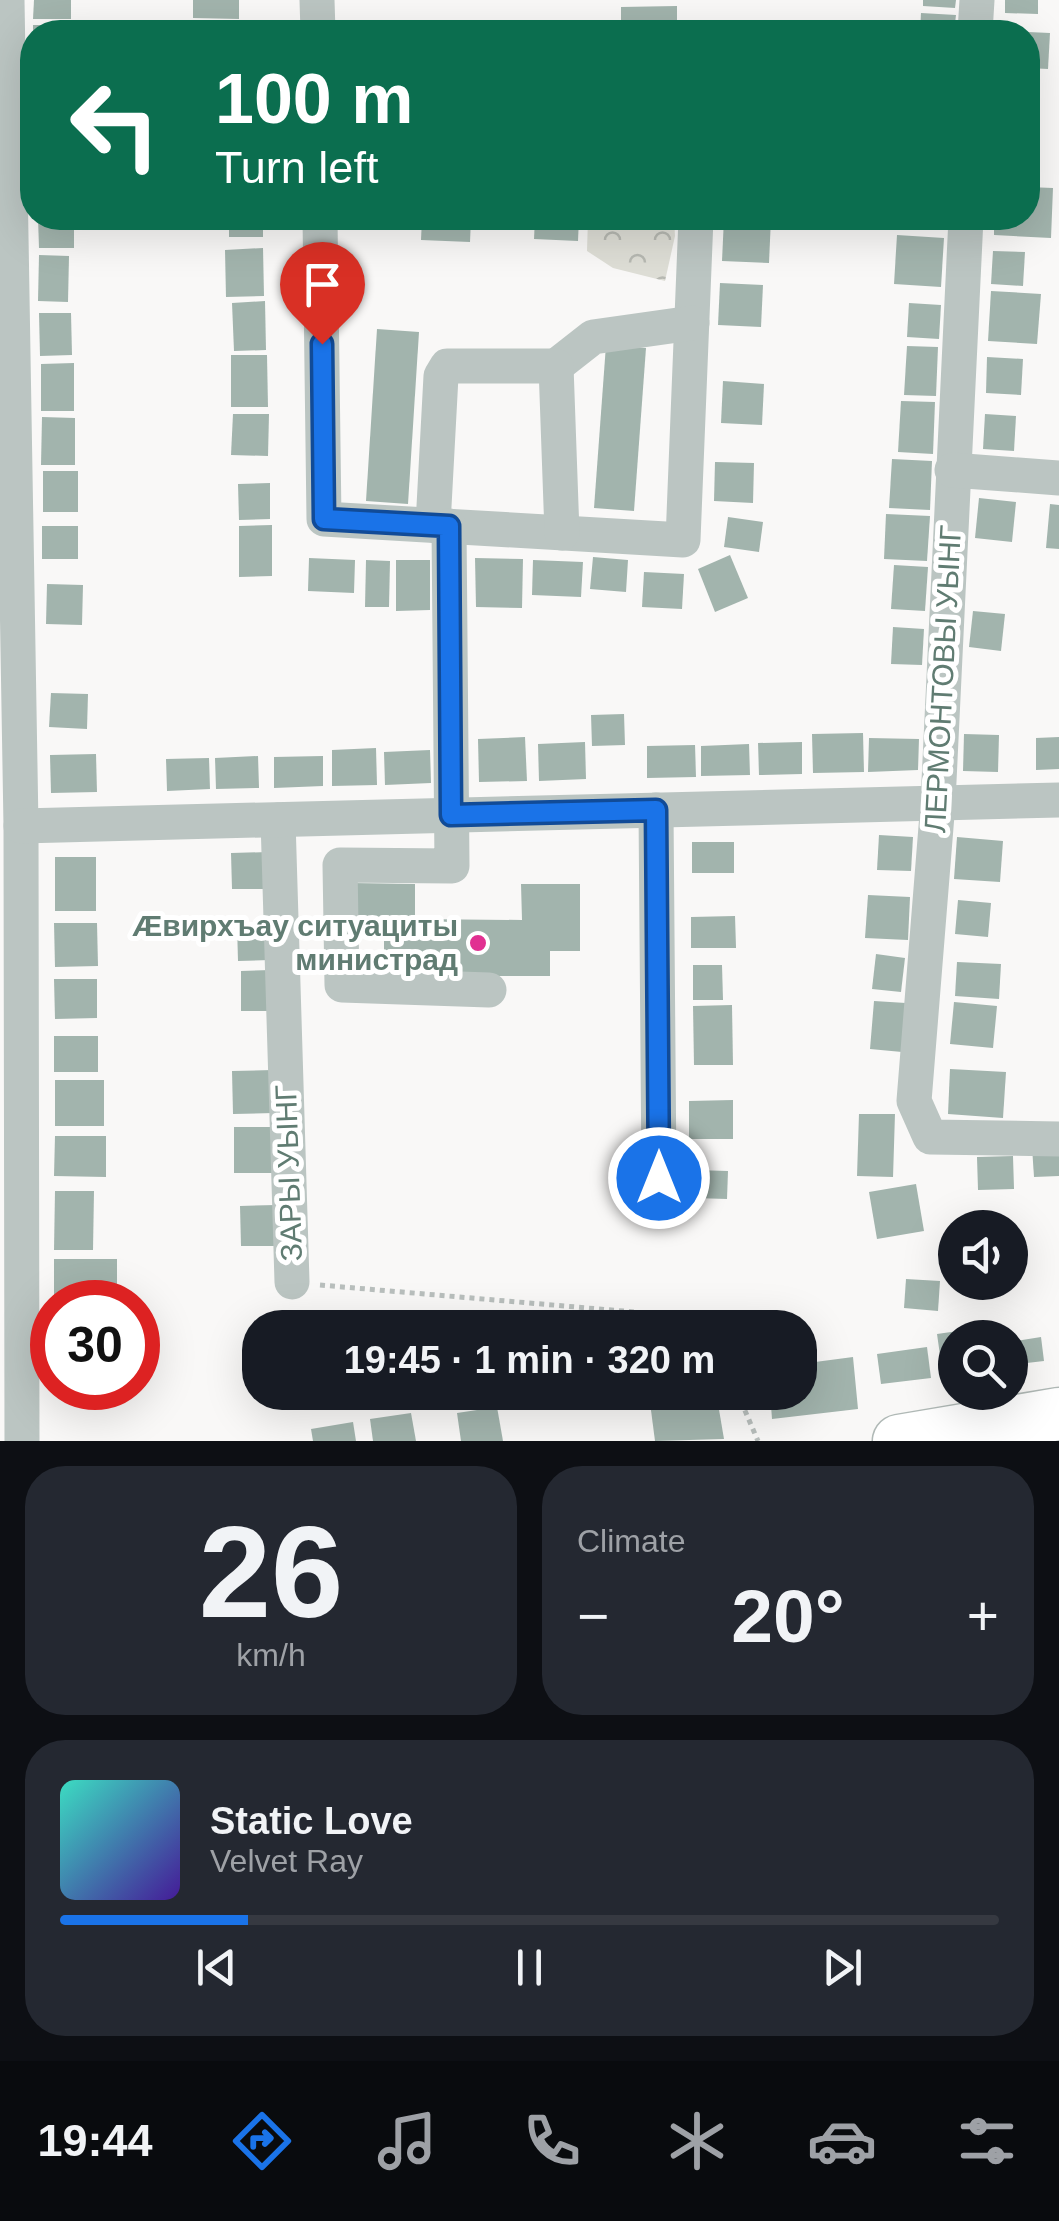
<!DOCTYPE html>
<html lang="en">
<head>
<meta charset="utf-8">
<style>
  :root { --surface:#171b24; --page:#242831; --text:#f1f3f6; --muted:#9ea1a6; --line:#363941; --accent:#1a73e8 }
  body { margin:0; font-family:Arial,sans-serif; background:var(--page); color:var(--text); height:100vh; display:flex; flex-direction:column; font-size:38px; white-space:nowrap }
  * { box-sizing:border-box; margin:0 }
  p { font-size:32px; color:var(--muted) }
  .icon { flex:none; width:55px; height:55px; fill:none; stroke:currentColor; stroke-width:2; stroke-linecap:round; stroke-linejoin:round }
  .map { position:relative; height:1441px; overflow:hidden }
  .drawer { display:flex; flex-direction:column; gap:25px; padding:25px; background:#0d0f14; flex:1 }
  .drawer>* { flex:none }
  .banner { position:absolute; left:20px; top:20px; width:1020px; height:210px; border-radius:40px; box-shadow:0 10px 40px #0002; background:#0b6e4f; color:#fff; overflow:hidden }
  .buttons { position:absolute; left:938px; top:1210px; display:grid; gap:20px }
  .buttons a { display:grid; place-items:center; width:90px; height:90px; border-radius:50%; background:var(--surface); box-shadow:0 10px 40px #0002; font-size:50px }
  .speed { position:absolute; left:30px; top:1280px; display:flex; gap:20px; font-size:50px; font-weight:700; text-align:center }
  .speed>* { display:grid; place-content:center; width:130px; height:130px; border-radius:50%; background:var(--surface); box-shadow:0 10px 40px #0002; line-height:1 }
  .speed .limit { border:15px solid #d22; background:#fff; color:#111 }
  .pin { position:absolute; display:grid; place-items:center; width:85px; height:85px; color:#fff; margin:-102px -42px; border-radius:50% 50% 50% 0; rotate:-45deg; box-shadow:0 0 10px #0007 }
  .pin .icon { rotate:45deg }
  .me { position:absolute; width:110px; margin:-55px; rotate:0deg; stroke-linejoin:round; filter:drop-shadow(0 0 8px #0008) }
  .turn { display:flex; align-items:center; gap:35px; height:210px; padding:0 30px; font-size:45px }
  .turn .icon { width:130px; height:130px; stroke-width:2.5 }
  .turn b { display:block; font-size:70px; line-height:85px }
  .big { font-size:75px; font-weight:800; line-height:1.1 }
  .drawer .widget { flex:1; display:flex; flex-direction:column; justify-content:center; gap:15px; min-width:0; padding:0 35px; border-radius:40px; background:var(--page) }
  .drawer .dial { align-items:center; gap:0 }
  .dial b { font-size:130px; line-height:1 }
  .song { display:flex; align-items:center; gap:30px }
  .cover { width:120px; height:120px; border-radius:15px; background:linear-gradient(135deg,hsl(170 70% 55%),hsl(260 70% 35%)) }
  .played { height:10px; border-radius:5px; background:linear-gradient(90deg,var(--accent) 20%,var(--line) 20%) }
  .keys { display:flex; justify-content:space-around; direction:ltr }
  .heat { display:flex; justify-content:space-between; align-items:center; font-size:55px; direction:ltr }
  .drawer .tiles { flex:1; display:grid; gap:25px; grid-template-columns:1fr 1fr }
  .widget:last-child { grid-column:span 2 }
  .trip { position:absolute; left:242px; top:1310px; width:575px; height:100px; border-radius:40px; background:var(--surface); box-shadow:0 10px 40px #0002; font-weight:800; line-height:100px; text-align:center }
  .tabs { display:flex; height:160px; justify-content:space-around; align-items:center; background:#090b0e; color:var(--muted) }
  .tabs .icon { width:70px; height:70px }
  .tabs .selected { color:var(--accent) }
  .tabs b { font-size:45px; color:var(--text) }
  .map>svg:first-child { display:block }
  .forest { fill:url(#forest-crowns) }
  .building { fill:#a2b4ad }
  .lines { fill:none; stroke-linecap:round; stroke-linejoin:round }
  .highway-casing { stroke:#b0b9b6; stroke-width:55 }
  .path { stroke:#b9bfbd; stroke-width:5; stroke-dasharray:5 5; stroke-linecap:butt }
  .minor { stroke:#bbc5c2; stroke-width:35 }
  .highway { stroke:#fff; stroke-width:52 }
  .route-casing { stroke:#114b97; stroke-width:25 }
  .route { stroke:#1a73e8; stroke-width:18 }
  .poi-dot { fill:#e13091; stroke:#fff; stroke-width:4 }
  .labels { text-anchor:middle; stroke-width:10; stroke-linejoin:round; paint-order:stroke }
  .street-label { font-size:30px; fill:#607c72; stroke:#fff }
  .poi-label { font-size:30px; font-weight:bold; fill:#607c72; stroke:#fff; text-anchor:end }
</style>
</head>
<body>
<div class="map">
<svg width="1059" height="1441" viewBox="0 0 1059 1441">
  <defs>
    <pattern id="forest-crowns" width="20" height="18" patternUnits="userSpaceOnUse" patternTransform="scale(2.5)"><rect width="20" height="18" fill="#deded6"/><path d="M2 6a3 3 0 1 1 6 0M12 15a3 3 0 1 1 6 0" fill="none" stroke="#b7b9b2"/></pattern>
  </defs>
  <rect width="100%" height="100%" fill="#f9f8f7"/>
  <path class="forest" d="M588 218H674L675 236 665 281 613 268 587 251Z"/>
  <g class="building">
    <path d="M34 0H71V19H33Z"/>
    <path d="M193 0H239V19L193 18Z"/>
    <path d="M923 0H956L955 8 923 6Z"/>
    <path d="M1005 0H1038V14L1005 13Z"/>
    <path d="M677 6V32H621V7Z"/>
    <path d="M921 13 956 15 954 32H920Z"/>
    <rect x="33" y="25" width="30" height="7"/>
    <path d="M1028 32 1050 33 1048 69 1028 68Z"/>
    <path d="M1028 81 1036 82 1034 115H1028Z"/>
    <path d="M1028 187 1053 188 1051 238 994 235V218H1028Z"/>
    <path d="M38 218H74V248H39Z"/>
    <rect x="229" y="218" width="34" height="19"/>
    <path d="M422 218H471L470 242 421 240Z"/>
    <path d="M535 218H579L578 241 534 239Z"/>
    <path d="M724 218H771L769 263 722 261Z"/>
    <path d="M910 218H945L944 230 909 228Z"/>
    <path d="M897 235 944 238 941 287 894 284Z"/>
    <path d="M263 248 264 296 226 297 225 250Z"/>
    <path d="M993 251 1025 252 1023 286 991 284Z"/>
    <path d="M39 255 69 256 68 302 38 301Z"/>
    <path d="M720 283 763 285 761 327 718 325Z"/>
    <path d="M991 291 1041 294 1037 344 988 341Z"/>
    <path d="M265 301 266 350 234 351 232 303Z"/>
    <path d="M909 303 941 305 939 339 907 337Z"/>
    <path d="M39 313H71L72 355 40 356Z"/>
    <path d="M377 329 419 332 408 504 366 501Z"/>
    <path d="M606 345 646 348 634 511 594 508Z"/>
    <path d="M907 346 938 347 936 396 904 395Z"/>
    <path d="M231 355H267L268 407H231Z"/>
    <path d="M987 357 1023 359 1021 395 986 393Z"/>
    <path d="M74 363V411H41V364Z"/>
    <path d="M723 381 764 384 762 425 721 423Z"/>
    <path d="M901 401 935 402 933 454 898 452Z"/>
    <path d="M233 414H269L268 456 231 455Z"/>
    <path d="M985 414 1016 416 1014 451 983 449Z"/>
    <path d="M42 417 75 418V465H41Z"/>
    <path d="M892 459 932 461 930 510 889 508Z"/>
    <path d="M715 462 754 463 753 503 714 501Z"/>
    <rect x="43" y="471" width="35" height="41"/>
    <path d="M270 483V519L239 520 238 484Z"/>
    <path d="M979 498 1016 502 1012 542 975 538Z"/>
    <path d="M1050 504 1059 505V549L1046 548Z"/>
    <path d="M886 514 930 516 927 561 884 559Z"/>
    <path d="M728 517 763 522 759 552 724 547Z"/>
    <path d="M272 525V576L239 577V526Z"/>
    <rect x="42" y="526" width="36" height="33"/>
    <path d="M730 555 748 598 715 612 698 569Z"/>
    <path d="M593 557 628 560 626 592 590 589Z"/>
    <path d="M309 558 355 560 354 593 308 591Z"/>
    <path d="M475 558 523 559 522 608 476 607Z"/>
    <path d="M366 560 390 561 389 607H365Z"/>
    <path d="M396 560H430V610L396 611Z"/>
    <path d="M533 560 583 562 581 597 532 595Z"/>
    <path d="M894 565 928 567 925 611 891 609Z"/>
    <path d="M644 572 684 574 682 609 642 607Z"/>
    <path d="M47 584 83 585 82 625 46 624Z"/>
    <path d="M973 611 1005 614 1001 651 969 647Z"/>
    <path d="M893 627 924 629 922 665 891 664Z"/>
    <path d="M51 693 88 694 87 729 49 727Z"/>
    <path d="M624 714 625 745 592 746 591 715Z"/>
    <path d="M863 733 864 772 813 773 812 734Z"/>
    <path d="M964 734 999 735 998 772 963 771Z"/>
    <path d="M525 737 527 781 479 782 478 739Z"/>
    <path d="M1059 737V769L1036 770V738Z"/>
    <path d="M869 738 919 739 918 770 868 772Z"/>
    <path d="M585 742 586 779 539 781 538 744Z"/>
    <path d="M802 742V774L759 775 758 743Z"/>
    <path d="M749 744 750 775 701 776V746Z"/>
    <path d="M695 745 696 777 647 778V746Z"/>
    <path d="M376 748 377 785 332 786V750Z"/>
    <path d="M430 750 431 783 385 785 384 752Z"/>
    <path d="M96 754 97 792 51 793 50 755Z"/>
    <path d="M258 756 259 788 216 789 215 758Z"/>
    <path d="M323 756V786L274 788V757Z"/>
    <path d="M209 758 210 789 167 791 166 759Z"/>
    <path d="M879 835 913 837 911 871 877 870Z"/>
    <path d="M957 837 1003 841 1000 882 954 879Z"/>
    <rect x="692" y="842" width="42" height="31"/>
    <path d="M268 852 269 889H232L231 853Z"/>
    <rect x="55" y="857" width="41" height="54"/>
    <path d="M351 883 415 884V919L522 920 521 884H580V951H550V976H384V937H350Z"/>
    <path d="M868 895 910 897 908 940 865 938Z"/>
    <path d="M958 900 991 903 988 937 955 934Z"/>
    <path d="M735 916 736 948H691V917Z"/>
    <path d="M54 923H97L98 966 55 967Z"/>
    <path d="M269 924 270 960 238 961 237 925Z"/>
    <path d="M876 954 905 958 901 992 872 989Z"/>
    <path d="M957 962 1001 964 999 999 955 996Z"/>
    <path d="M693 965H722L723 1000H693Z"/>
    <path d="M271 970V1011H241V971Z"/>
    <path d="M54 979H97V1018L55 1019Z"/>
    <path d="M874 1001 906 1003 902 1052 870 1049Z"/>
    <path d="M954 1002 997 1006 993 1048 950 1044Z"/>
    <path d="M732 1005 733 1065H694L693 1006Z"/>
    <rect x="54" y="1036" width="44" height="36"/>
    <path d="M950 1069 1006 1072 1003 1118 948 1114Z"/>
    <path d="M273 1070 274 1113 233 1114 232 1071Z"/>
    <rect x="55" y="1080" width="49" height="46"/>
    <path d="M733 1100V1139H689V1101Z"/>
    <path d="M859 1114H895L893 1177 857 1176Z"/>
    <path d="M234 1127H274L275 1173H234Z"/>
    <path d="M55 1136H106V1177L54 1176Z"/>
    <path d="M1059 1145V1176L1034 1177 1032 1147Z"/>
    <path d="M1013 1156 1014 1189 978 1190 977 1157Z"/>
    <path d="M694 1170 728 1171 727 1199 694 1198Z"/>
    <path d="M916 1184 924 1231 877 1239 869 1192Z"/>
    <path d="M55 1191H94L93 1250H54Z"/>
    <path d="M276 1205V1246H241L240 1206Z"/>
    <path d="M54 1259H117V1284L84 1283V1302H54Z"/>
    <path d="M906 1279 940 1281 938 1311 904 1308Z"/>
    <path d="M972 1329 973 1338H955V1374L943 1376 937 1334Z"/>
    <path d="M1041 1337 1044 1361 1010 1365V1342Z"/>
    <path d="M927 1347 931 1378 881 1384 877 1354Z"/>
    <path d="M853 1357 858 1409 772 1419 770 1392H800V1364Z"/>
    <path d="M662 1392H716L724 1439 655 1441 649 1395Z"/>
    <path d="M497 1407 503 1441H461L457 1413Z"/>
    <path d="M411 1413 416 1441H373L370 1419Z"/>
    <path d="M353 1422 356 1441H313L311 1429Z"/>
  </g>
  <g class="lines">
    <defs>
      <path id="highway" d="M899 1441 1059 1414"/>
    </defs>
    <use href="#highway" class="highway-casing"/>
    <g class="path">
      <path d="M320 1285 704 1318 708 1328"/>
      <path d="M737 1392 758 1441"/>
    </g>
    <g class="minor">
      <path d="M7 0 21 826 22 1441"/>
      <path d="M317 0 318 32"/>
      <path d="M975 32 977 0"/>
      <path d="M320 218 324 519 683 540 696 218"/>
      <path d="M966 218 938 802 914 1101 930 1137 1059 1139"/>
      <path d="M556 366 593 337 692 323"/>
      <path d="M952 470 1059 478"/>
      <path d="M433 525 441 376 447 366H556L562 533"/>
      <path d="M449 526 452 866 340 865 342 985 489 990"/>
      <path d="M656 810 659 1178"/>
      <path d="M278 820 292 1282"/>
      <path d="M21 826 1059 800"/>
    </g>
    <use href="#highway" class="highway"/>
  </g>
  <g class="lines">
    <defs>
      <path id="route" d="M322 344 324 519 449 526 451 815 656 810 659 1178"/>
    </defs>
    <use href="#route" class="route-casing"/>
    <use href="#route" class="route"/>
  </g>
  <circle class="poi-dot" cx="478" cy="943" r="10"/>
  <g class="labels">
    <g class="street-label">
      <text transform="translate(943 679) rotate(-87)" y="10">ЛЕРМОНТОВЫ УЫНГ</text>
      <text transform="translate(289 1173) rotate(-92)" y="10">ЗАРЫ УЫНГ</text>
    </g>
    <g class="poi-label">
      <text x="458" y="936">Æвирхъау ситуациты<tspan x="458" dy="34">министрад</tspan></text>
    </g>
  </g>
</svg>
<div class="buttons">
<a><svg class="icon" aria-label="sound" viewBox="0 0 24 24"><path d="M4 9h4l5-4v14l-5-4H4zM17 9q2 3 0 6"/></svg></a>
<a><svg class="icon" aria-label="search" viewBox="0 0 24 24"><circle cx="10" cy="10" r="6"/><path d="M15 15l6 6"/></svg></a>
</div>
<div class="speed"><div class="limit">30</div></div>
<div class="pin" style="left:322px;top:344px;background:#d93025"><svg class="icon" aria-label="arrive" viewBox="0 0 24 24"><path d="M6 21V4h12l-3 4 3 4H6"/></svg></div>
<svg class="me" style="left:659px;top:1178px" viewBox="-20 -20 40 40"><circle r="17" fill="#1a73e8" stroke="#fff" stroke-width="3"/><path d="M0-11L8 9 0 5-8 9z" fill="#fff"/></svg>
<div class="trip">19:45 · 1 min · 320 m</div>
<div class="banner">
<div class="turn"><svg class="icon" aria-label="left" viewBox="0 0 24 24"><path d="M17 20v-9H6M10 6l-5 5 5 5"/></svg><div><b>100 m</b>Turn left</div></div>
</div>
</div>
<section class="drawer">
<div class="tiles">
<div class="widget dial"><b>26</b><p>km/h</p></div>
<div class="widget"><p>Climate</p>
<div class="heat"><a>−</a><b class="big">20°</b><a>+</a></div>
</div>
<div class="widget">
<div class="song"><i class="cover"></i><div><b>Static Love</b><p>Velvet Ray</p></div></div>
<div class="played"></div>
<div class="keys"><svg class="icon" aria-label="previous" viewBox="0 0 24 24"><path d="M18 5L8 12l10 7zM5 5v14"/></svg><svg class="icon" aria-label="pause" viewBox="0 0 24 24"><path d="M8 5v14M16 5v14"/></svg><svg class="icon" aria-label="next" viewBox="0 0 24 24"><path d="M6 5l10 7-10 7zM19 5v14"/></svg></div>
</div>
</div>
</section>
<nav class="tabs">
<b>19:44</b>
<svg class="icon selected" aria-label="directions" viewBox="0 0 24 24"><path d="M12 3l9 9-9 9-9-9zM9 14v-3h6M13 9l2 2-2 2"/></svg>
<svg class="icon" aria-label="music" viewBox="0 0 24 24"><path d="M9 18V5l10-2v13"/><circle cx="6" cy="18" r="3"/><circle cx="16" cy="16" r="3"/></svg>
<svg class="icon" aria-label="phone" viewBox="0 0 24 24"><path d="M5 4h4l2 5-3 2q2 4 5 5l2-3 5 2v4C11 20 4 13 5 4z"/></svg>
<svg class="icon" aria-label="climate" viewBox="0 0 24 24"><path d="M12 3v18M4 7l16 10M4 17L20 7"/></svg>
<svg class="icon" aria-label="car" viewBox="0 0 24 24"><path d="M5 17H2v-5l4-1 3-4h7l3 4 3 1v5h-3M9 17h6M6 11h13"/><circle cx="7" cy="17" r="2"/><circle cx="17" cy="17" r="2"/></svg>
<svg class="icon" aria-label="filters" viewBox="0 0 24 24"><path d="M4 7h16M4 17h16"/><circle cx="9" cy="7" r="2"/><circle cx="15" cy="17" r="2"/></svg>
</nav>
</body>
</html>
